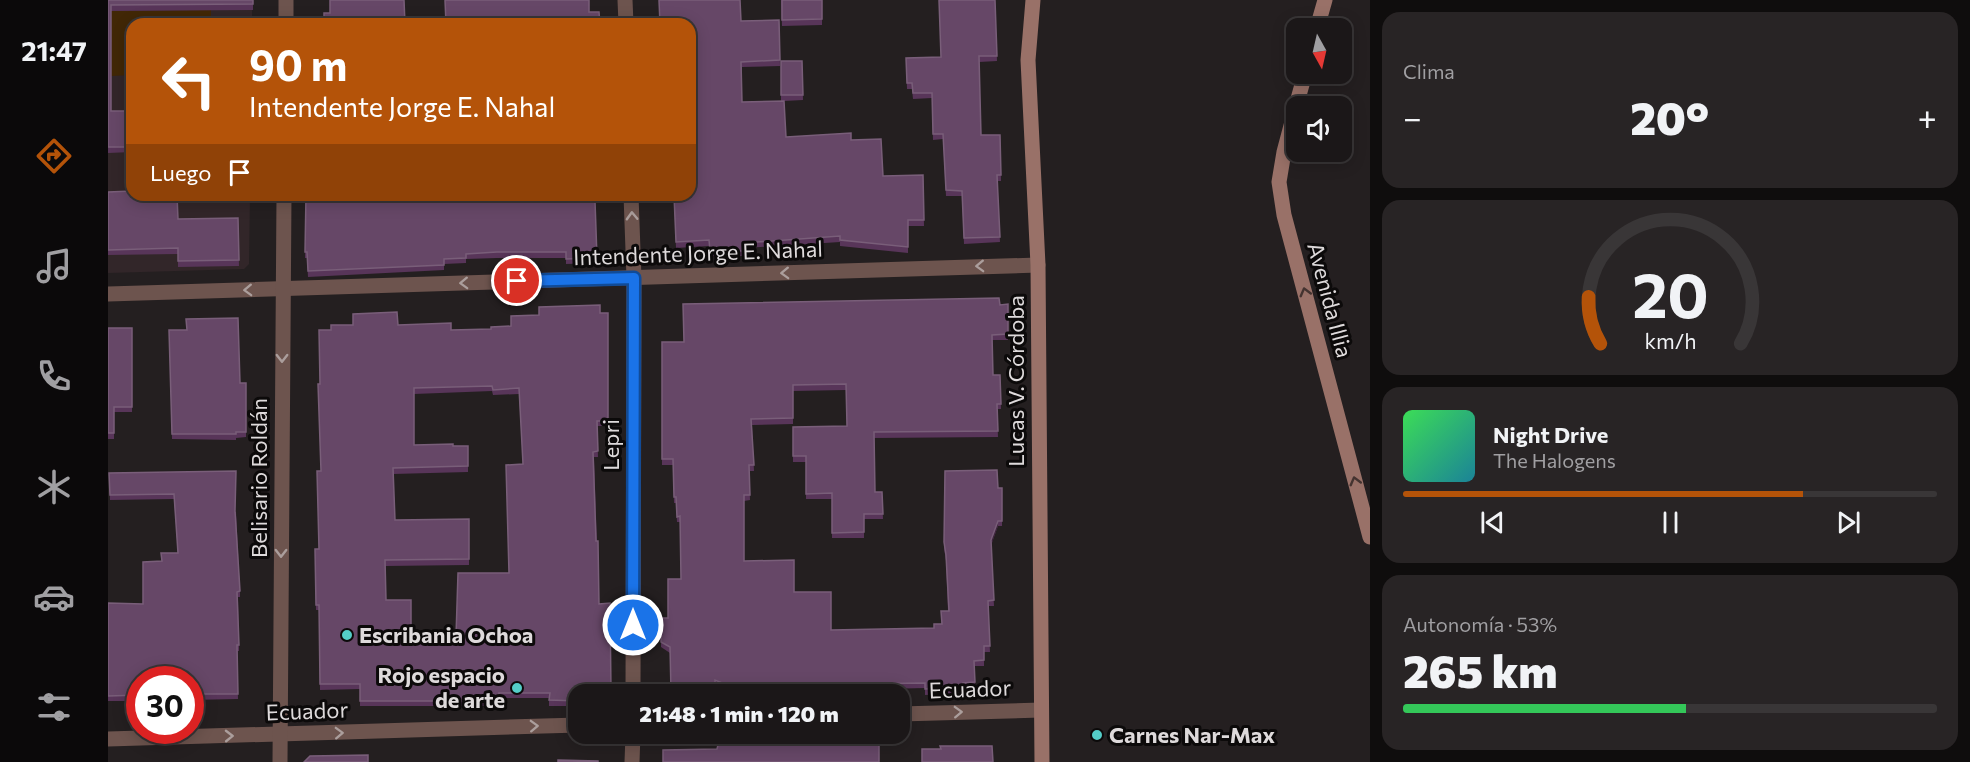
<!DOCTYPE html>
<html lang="es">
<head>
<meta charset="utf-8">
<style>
  :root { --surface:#1b1718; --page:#282425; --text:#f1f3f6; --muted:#a09fa2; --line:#393637; --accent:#b45309 }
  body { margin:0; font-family:Commissioner,sans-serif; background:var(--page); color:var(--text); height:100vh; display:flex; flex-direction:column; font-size:22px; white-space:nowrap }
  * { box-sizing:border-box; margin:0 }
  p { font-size:20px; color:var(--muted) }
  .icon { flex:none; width:33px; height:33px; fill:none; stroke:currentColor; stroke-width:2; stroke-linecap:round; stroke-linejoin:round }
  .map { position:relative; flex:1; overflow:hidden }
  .sheet { display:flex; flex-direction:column; gap:12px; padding:12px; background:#0f0d0d; width:600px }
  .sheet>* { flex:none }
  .top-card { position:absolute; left:18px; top:18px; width:570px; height:183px; border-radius:18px; box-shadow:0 3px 15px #0003,0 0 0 2px var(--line); background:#b45309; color:#fff; overflow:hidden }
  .needle { width:39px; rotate:172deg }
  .buttons { position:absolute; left:1178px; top:18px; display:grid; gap:12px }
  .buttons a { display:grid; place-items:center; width:66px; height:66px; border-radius:12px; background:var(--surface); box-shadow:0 3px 15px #0003,0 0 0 2px var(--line); font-size:30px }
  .speed { position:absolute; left:18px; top:666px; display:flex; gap:12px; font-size:30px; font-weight:700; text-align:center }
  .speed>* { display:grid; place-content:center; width:78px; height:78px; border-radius:50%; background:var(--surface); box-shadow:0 3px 15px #0003,0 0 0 2px var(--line); line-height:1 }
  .speed .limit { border:9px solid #d22; background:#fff; color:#111 }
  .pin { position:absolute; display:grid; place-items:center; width:51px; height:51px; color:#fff; margin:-26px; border:3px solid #fff; border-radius:50%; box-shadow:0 2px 6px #0007 }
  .me { position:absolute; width:66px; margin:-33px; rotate:0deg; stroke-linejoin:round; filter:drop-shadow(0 0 4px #0008) }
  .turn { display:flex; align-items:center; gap:21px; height:126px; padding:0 24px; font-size:27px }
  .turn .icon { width:78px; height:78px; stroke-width:2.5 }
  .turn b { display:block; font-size:42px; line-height:51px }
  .then { display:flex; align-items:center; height:57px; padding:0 24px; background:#0003; gap:12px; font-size:22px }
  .big { font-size:45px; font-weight:800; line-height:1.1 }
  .sheet .tile { flex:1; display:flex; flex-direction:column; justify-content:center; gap:9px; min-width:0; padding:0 21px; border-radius:18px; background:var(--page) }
  .sheet .dial { align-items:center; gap:0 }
  .dial svg { height:156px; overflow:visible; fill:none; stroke:var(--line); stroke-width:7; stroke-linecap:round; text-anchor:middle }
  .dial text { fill:var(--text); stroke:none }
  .song { display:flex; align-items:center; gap:18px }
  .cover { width:72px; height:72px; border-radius:9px; background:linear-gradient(135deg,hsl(130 70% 55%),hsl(190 70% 35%)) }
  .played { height:6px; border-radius:3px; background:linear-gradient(90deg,var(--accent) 75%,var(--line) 75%) }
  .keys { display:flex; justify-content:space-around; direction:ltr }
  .heat { display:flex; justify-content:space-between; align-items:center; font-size:33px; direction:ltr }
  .charge { height:9px; border-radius:4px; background:linear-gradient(90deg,#34c759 53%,var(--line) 0) }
  .trip { position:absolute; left:460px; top:684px; width:342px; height:60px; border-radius:18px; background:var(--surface); box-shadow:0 3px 15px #0003,0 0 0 2px var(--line); font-weight:800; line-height:60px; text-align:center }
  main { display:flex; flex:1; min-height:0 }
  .dock { display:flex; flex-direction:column; width:108px; justify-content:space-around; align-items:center; background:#0b090a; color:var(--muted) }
  .dock .icon { width:42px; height:42px }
  .dock .on { color:var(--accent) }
  .dock b { font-size:27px; color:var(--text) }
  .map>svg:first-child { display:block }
  .built { fill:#322629 }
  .green { fill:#412706 }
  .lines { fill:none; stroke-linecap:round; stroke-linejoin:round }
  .street { stroke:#6d544e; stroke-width:15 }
  .secondary { stroke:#997168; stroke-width:15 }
  .wall { fill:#583559; fill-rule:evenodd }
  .shaded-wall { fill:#3d253c }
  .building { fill:#664767; stroke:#795e79; stroke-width:1.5; fill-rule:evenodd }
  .oneway { stroke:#ab9e9c }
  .oneway2 { stroke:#443330 }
  .route-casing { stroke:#114b97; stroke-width:15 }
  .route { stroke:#1a73e8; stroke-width:10 }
  .poi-dot { fill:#54cdc8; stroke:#0c0a0a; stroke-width:2 }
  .labels { text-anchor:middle; stroke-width:6; stroke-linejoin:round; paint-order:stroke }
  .street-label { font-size:22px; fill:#dedadb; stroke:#0c0a0a }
  .poi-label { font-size:22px; font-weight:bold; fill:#dedadb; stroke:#0c0a0a; text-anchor:start }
</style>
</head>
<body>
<main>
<nav class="dock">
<b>21:47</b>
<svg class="icon on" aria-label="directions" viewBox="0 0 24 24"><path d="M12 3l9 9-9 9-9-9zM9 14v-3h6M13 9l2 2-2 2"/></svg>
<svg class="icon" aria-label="music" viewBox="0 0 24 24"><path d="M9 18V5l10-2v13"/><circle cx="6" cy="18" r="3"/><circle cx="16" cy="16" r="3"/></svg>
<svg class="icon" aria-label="phone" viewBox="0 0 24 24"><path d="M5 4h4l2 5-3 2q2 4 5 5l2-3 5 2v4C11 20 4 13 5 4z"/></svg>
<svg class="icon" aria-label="climate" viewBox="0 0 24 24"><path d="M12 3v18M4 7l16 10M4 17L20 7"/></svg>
<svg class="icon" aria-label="car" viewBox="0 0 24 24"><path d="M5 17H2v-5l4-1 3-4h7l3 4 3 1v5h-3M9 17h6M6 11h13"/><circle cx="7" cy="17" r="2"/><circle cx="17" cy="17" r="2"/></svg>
<svg class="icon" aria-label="filters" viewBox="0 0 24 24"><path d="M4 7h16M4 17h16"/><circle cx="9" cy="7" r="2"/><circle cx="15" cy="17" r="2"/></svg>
</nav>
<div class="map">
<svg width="1262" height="762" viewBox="0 0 1262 762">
  <rect width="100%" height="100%" fill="#241f20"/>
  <path class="built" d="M0 0H144V24H24V195H142L141 264 136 269 0 273Z"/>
  <path class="green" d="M103 10V24H24V75L3 76V11Z"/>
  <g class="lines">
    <g class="street">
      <path d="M517 0 518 24"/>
      <path d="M178 24V0"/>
      <path d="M523 195 526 278 525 694"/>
      <path d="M0 294 930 265"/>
      <path d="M792 714 933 710"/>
      <path d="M0 739 471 725"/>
      <path d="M172 762 176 195"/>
      <path d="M524 762 525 734"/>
    </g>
    <g class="secondary">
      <path d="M925 0 920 60 930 265 934 762"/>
      <path d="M1209 28 1217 0"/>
      <path d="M1188 106 1197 74"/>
      <path d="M1188 107 1176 152 1171 182 1176 215 1262 537"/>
    </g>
  </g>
  <g class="wall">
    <path d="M0 0H145V10L3 11V111H24V152L0 153Z"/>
    <path d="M673 0H714V25L674 26Z"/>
    <path d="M887 0 889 61 871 62 873 135H892L893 181H889L892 242 856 244 854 196H838L835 139 825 140 824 98 805 99 804 89H799L798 58 833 57Z"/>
    <path d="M671 20 672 66 634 67V102L673 101V61H694L695 100 676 101 678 137 743 140 775 176 815 175 816 226H800V253L732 246V242L636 248V256H602L601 246 568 248 566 195H582L633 21Z"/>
    <path d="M0 192 70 219 130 218 131 266 70 267V254L0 255Z"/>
    <path d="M198 195 487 201 489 263 458 264V258H389L358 259V263L336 264V270L200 277 199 258H197Z"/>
    <path d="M900 304V340H884L885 375H892L893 409H889L890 437 766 438 767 492H774L775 519H756V538H724V499H698V462H685V427L739 426 738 390 685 391V424L644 425 646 471H641L642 500 636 501V561L686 592 723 630 826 628 833 624 840 611 838 561 836 548 837 471 890 488H894V526H890L883 545 886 606H880L882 652H876V666H866L867 688H855V693L817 695V688L733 690V694H656V692L640 694H630L607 685V694H563L562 653 553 647V618H560L573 579 572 522H569L568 503H566L565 465H554V342H576Z"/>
    <path d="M492 313H500V426H489L490 457H486L491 604 503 694H471V706H441V698H391V706H252V689L212 690 211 610H208L207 555 211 549 213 471 223 330 290 325 343 330 383 329ZM384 391 385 395 411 394 415 464 401 573 348 636H303L278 600 277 566 361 565V519L287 520 285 474 360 472V446L306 445V394Z"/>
    <path d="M0 328H24V412H6V439H0Z"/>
    <path d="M61 330 132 383H138V437L128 438V440L64 439Z"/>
    <path d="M1 473 128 512 132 591V597H130L131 645V651H129L130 699 82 700V680H32V701H0V603L35 604 53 561 70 553 66 499 2 500Z"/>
  </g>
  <path class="shaded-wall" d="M890 521V526L883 546V540Z"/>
  <g class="building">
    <path d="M0 0H145V4L3 5V111H24V147H0Z"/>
    <path d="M222 0H296L297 24H216V13H222Z"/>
    <path d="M337 0H481V12H491L492 24H338Z"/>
    <path d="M551 0H632L633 21 671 20 672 60 633 62 634 102 676 101 678 137 743 133V140L773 139 775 176 815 175 816 220H800V247L732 240V236L636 243V251H602L601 240 568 242 566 195H582V24H552Z"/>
    <path d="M674 0H714V19L674 20Z"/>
    <path d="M831 0H887L889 56H871L873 135H892L893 175H889L892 237 856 238 854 191 838 190 835 134H825L824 93H805L804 83H799L798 58 833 57Z"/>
    <path d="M673 61H694L695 95H673Z"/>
    <path d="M24 191V195H69L70 219 130 218 131 260 70 261V248L0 250V192Z"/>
    <path d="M198 195H478L479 201H487L489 258 458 259V252H389L358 254V258L336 259V265L200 271 199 252H197Z"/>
    <path d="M891 298 892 305 900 304V334L884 335 885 375H892L893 404H889L890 431 766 432 767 492H774L775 514H756V532L724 533V493L698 494V456H685V427L739 426 738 384 685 385V418L643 419 646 465H641L642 495H636V561L686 560V592H723V630L826 628V624H834L833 611H841L838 555 836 542 837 471 889 470 890 488H894V521H890L883 540 886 600 880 601 882 646H876V660L866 661 867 682 855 683V688L817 689V683L733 684V692L656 694V687L632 690 607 680V691L563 692 562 647 553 642V618H560V579H573L572 516 569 517 568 497H566L565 459H554V342H576L575 304Z"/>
    <path d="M492 305V313H500V421H489L490 451 485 452 488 541H490L491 604 502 603 503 691 499 694H471V701L441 700 442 693H391V701H252V684H212L211 605H208L207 549H211L209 471H213L210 384H212L211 330H223V325H245V314L289 312 290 325 343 323V330L383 329V327L403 326V316L431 315V307ZM384 386 385 390 411 388 415 464 398 465 401 573H350L348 636H303V600H278L277 560 361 559V519L287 520 285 468 360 466V446H345V444L306 445V388Z"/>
    <path d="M130 318 132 383H138V432H128V434H64L61 330H79L78 319Z"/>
    <path d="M0 328H24V407H6V433H0Z"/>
    <path d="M128 471 127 511 132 591 129 592 131 645H129L130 694H82V680H32V695L0 696V603L35 604V562L54 561 53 553H70L66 494 2 495 1 473Z"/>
    <path d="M771 739V762H555V750L609 749 610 745Z"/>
    <path d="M832 746H884L885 762H814V749H833Z"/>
    <path d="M260 755V762H196L202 756Z"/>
    <path d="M450 760 490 761V762H450Z"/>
  </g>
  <defs><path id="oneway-chevron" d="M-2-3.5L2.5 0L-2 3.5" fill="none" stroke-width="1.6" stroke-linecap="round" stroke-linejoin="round" transform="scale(1.5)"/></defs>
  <g class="oneway">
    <use href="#oneway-chevron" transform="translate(524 216) rotate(-92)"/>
    <use href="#oneway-chevron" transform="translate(872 266) rotate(178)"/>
    <use href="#oneway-chevron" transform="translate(677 273) rotate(178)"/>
    <use href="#oneway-chevron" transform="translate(356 283) rotate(178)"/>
    <use href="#oneway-chevron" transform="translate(140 290) rotate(178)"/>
    <use href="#oneway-chevron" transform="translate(174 358) rotate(90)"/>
    <use href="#oneway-chevron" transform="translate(173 553) rotate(90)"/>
    <use href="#oneway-chevron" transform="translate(850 712) rotate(-2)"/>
    <use href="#oneway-chevron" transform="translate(426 726) rotate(-2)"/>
    <use href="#oneway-chevron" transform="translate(231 733) rotate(-2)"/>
    <use href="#oneway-chevron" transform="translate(121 736) rotate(-1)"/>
  </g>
  <g class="oneway2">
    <use href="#oneway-chevron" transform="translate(1197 292) rotate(-105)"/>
    <use href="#oneway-chevron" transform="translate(1247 481) rotate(-105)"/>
  </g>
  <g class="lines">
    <defs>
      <path id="route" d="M409 281 526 278 525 625"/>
    </defs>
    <use href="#route" class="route-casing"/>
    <use href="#route" class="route"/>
  </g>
  <g class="poi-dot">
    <circle cx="239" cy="635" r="6"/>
    <circle cx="409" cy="688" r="6"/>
    <circle cx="989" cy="735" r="6"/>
  </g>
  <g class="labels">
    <g class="street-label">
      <text transform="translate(590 253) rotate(-2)" y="8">Intendente Jorge E. Nahal</text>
      <text transform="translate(1222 300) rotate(75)" y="8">Avenida Illia</text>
      <text transform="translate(908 381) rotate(-90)" y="8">Lucas V. Córdoba</text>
      <text transform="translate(503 445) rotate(-90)" y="8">Lepri</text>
      <text transform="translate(151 478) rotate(-90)" y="8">Belisario Roldán</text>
      <text transform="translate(862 689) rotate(-2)" y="8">Ecuador</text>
      <text transform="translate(199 711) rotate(-2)" y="8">Ecuador</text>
    </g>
    <g class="poi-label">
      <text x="251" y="643">Escribania Ochoa</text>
      <text x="397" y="683" text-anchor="end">Rojo espacio<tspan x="397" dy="25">de arte</tspan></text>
      <text x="1001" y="743">Carnes Nar-Max</text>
    </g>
  </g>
</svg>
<div class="buttons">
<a><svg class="needle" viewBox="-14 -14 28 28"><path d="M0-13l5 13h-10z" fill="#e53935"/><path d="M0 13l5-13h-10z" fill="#a09fa2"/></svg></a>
<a><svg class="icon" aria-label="sound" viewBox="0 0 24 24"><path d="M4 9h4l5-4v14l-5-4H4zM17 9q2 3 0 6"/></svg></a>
</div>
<div class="speed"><div class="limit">30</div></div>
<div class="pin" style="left:409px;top:281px;background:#d93025"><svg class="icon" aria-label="arrive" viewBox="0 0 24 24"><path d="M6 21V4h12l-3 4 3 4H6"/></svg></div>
<svg class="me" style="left:525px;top:625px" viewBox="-20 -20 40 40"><circle r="17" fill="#1a73e8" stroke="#fff" stroke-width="3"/><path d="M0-11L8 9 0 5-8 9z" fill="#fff"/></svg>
<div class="trip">21:48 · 1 min · 120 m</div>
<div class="top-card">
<div class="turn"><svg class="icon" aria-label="left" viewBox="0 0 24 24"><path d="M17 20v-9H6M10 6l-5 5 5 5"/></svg><div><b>90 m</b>Intendente Jorge E. Nahal</div></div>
<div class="then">Luego<svg class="icon" aria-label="arrive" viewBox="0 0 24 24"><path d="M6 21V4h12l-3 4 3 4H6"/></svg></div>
</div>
</div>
<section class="sheet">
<div class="tile"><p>Clima</p>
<div class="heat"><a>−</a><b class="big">20°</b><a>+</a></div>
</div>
<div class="tile dial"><svg viewBox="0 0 100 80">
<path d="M14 69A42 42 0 1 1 86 69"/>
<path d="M14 69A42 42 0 0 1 8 45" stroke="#b45309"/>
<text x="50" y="56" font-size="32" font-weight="700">20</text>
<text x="50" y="72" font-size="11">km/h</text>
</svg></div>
<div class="tile">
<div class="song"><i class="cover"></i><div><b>Night Drive</b><p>The Halogens</p></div></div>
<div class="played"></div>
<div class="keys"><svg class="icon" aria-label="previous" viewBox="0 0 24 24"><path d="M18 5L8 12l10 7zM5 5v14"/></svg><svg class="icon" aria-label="pause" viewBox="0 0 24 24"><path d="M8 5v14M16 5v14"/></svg><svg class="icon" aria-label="next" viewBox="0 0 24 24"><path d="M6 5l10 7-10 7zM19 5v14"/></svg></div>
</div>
<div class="tile"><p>Autonomía · 53%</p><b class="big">265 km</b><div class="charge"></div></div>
</section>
</main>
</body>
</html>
